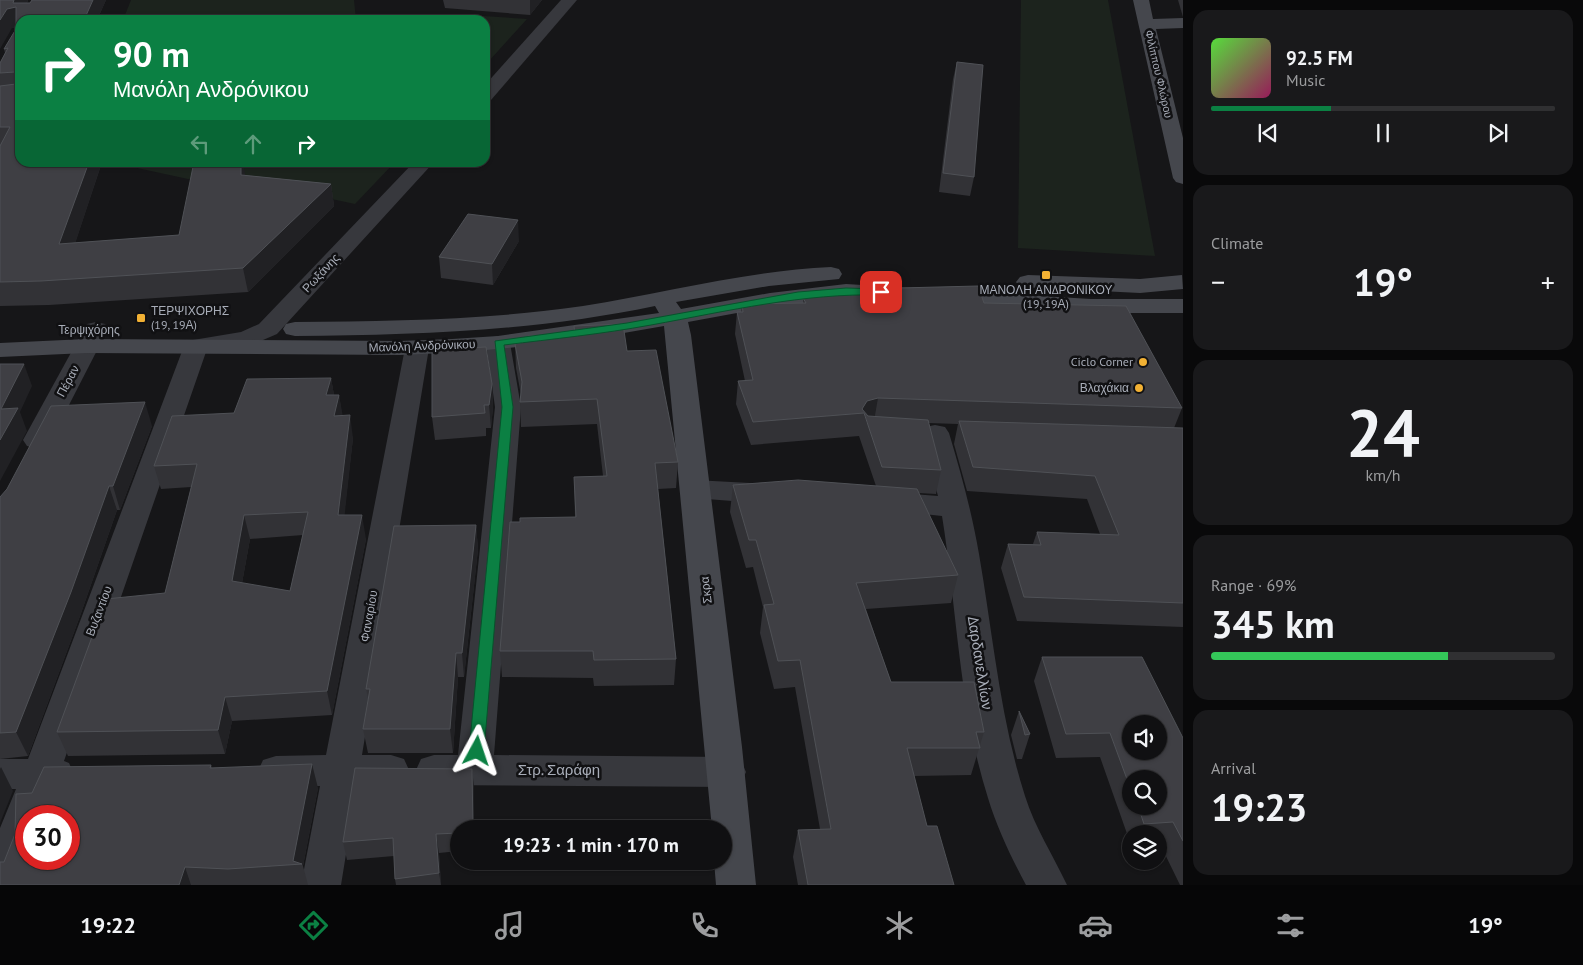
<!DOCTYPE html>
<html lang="en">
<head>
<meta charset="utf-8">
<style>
  :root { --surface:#101012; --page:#19191b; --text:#f1f3f6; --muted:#9c9d9f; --line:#303032; --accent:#0b8043 }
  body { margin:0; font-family:"PT Sans",sans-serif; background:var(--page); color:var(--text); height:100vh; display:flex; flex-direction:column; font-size:19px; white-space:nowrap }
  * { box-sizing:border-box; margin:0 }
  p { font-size:16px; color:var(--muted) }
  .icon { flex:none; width:28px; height:28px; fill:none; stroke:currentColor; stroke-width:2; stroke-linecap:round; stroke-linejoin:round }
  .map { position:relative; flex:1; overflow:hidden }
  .panel { display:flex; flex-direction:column; gap:10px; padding:10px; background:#09090a; width:400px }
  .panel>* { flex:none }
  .top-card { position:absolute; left:15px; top:15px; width:475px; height:152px; border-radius:15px; box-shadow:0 1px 4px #0004,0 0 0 1px var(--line); background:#0b8043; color:#fff; overflow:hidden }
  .buttons { position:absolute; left:1122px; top:715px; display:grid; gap:10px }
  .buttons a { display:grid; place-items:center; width:45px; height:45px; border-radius:50%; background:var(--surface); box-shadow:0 1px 4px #0004,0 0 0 1px var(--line); font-size:25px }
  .speed { position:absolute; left:15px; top:805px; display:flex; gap:10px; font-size:25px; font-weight:700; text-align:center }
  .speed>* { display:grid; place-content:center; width:65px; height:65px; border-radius:50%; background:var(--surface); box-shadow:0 1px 4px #0004,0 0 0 1px var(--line); line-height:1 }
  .speed .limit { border:8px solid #d22; background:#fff; color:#111 }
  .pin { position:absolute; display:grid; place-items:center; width:42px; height:42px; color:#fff; margin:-21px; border-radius:10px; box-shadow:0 2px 8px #0006 }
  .me { position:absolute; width:55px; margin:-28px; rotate:5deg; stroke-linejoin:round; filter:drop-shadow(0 0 4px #0008) }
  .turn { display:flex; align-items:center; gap:18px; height:105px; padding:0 15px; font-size:22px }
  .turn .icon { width:65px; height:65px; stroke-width:2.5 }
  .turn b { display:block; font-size:35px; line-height:42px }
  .lanes { display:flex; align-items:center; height:48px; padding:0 15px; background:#0003; justify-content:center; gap:25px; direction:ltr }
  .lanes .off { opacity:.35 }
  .big { font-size:38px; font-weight:700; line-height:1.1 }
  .panel .widget { flex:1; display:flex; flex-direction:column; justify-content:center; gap:8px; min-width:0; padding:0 18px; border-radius:15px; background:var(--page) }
  .panel .dial { align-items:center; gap:0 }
  .dial b { font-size:65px; line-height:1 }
  .song { display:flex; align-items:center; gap:15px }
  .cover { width:60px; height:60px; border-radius:8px; background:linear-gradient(135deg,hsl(110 70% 55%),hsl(330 70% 35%)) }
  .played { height:5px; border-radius:2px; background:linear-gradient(90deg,var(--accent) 35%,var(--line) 35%) }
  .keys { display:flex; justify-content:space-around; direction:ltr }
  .heat { display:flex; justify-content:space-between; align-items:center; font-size:28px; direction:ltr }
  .charge { height:8px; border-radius:4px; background:linear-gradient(90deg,#34c759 69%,var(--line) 0) }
  .trip { position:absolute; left:450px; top:820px; width:282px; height:50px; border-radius:25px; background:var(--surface); box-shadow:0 1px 4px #0004,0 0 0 1px var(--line); font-weight:700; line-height:50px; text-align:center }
  .menu { display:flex; height:80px; justify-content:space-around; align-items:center; background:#060607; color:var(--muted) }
  .menu .icon { width:35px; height:35px }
  .menu .current { color:var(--accent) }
  .menu b { font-size:22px; color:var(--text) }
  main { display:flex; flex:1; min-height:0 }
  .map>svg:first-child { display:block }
  .green { fill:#1c231d }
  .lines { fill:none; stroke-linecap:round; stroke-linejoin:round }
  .street { fill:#37383d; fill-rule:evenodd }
  .secondary { fill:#45474d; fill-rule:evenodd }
  .wall { fill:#323236; fill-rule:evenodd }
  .shaded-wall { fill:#212124 }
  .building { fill:#3f3f44; stroke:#4f5156; fill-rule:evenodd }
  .route { fill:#0b8043; stroke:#07532c }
  .poi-dot { fill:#f2b134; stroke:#111113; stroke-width:2 }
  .labels { text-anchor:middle; stroke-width:5; stroke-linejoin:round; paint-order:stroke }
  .far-street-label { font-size:11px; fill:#a8adb8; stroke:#111113 }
  .street-label { font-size:12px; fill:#a8adb8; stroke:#111113 }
  .poi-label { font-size:12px; fill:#a8adb8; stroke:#111113; text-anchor:end }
  .near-street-label { font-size:15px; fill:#a8adb8; stroke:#111113 }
</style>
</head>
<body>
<main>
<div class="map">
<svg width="1183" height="885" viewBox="0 0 1183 885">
  <rect width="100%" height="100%" fill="#161618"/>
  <g class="green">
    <path d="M131 0H354L356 20H123Z"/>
    <path d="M1021 0H1108L1155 256 1018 248Z"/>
    <path d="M452 14 527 19 489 61H485V20H453Z"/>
    <path d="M129 162 394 163 355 204 228 177 188 179 128 166Z"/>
  </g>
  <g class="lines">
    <g class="street">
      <path d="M561 0H577L491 100 485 101V85Z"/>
      <path d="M414 162H434L277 334 256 343 206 352 64 761 69 763 74 774 69 785 53 789 43 816H26V858L15 885H0V828L16 789H0V759H28L184 346 187 341 241 332 259 324Z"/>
      <path d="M96 322 105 324 108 329 51 440 47 446 37 449 27 446 23 440 84 329 87 324Z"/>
      <path d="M498 336 507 338 510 343 521 407 494 755 728 757 741 761 746 772 741 783 728 787 434 785 421 781 416 770 421 759 434 755H458L495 407 486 343 489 338Z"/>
      <path d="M417 341 426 343 429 348 362 755H391L404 759 409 770 404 781 391 785 357 786 341 885H301L320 786H276L263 782 258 771 263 760 276 756 326 755 405 348 408 343Z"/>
      <path d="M935 425 945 427 949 433C961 473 972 513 979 554 993 635 1000 718 1025 796 1035 828 1053 855 1067 885H1026C1011 857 997 828 988 798 959 707 957 609 942 516L877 509 872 502 877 495 887 492 938 496 921 433 925 427Z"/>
      <path d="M694 480 769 484 779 487 783 494 779 501 769 504 694 498 684 496 680 489 684 482Z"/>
    </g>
    <g class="secondary">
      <path d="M1133 0H1149L1153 19 1183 18V28L1156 29 1183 138V184L1176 182 1173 178Z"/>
      <path d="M831 267 839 269 842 274 839 279 769 286 676 302 681 309 770 293 846 284 1091 299H1183V313H1091L846 298 770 307 688 322 691 335 742 747 756 885H716L714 861H724V829H712L664 326C577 342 489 352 400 355L86 353 0 357V343L86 339 400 341 452 339 498 336 659 313 655 306C536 331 416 335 295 336L286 334 283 329 286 324 295 322C391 321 488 320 583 306 666 293 747 271 831 267Z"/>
      <path d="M1028 275 1140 279 1182 275 1183 289 1140 293 1020 287 1016 282 1020 277Z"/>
    </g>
  </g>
  <g class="wall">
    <path d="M0 0H28L27 3H30L32 0H106L97 20 20 162H102L75 243 179 235 245 175 331 184 334 206 248 292 49 305 0 306V63L5 53 4 49 16 29V27L12 28Z"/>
    <path d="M443 0H542L530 15 445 8Z"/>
    <path d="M1178 0H1183V17Z"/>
    <path d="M957 62 974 177 970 196 939 192 953 79Z"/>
    <path d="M519 241 493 285 441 278 439 257Z"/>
    <path d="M899 288 984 303 1182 408 1174 428H1183V627L1017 621 1001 568 1008 544H1033L1037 532 1100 534 1087 499 967 491 954 444 958 424 928 423 941 470 936 494 919 493 958 575 951 603 866 609 891 682 984 732 971 775 914 776 927 826 954 885H798L793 857 798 830 820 829 795 687 774 689 760 633 763 607 753 567 746 568 730 512 733 485 876 486 859 436 751 445 736 404 738 381H745L735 334 737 312H741L742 304 803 303V298L898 290Z"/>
    <path d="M574 326 627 351 678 462 676 488 658 489 676 659 674 685 594 686 593 678 502 677 500 651 520 522 575 517 574 477 603 476 597 424 521 427 520 402 521 395 516 368 515 344 574 334Z"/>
    <path d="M331 378 334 395H339L342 415 353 438 344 515 366 539 332 715 232 721 225 754 68 756 57 732 165 593 191 487 161 489 154 466 234 413ZM303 535 290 591 242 583 250 539Z"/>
    <path d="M492 384 493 407 491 428H486V436L435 440 432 417Z"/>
    <path d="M152 426 120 510H117L80 616 28 756 0 759V497Z"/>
    <path d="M476 525 478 549 464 677H458L453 753H368L363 729 368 698 366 689Z"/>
    <path d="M1042 657 1183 738V885H1180L1161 846 1159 847V834H1131V845L1100 757 1056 758 1034 681ZM1131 779 1159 806H1131Z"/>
    <path d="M1019 711 1030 734 1022 759H1017L1011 735Z"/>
    <path d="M211 765 212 768 318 788 303 866 308 885H0L4 862 32 793Z"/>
    <path d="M472 769 474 788 459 829V851L439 853 441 885H396L395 879 394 856 347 860 343 842Z"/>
  </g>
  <g class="shaded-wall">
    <path d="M14 0H28L19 19 20 26 12 28 0 49V20L7 9 13 3Z"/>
    <path d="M93 0H106L97 20H84Z"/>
    <path d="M530 0H542L530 15Z"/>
    <path d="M89 162H102L67 268 59 244Z"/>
    <path d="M241 162H243L246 179 241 175Z"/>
    <path d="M331 184 334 206 248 292 243 268Z"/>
    <path d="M518 220 519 241 493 285 492 264Z"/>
    <path d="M24 364 32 386 20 412 27 431 0 481V440L1 409Z"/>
    <path d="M331 378 335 401 326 395Z"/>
    <path d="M492 384 493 407 491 428 489 405Z"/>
    <path d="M339 395 343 417 334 416Z"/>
    <path d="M878 398 874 421 867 423 862 409 867 401Z"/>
    <path d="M145 402 152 426 120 510 113 486Z"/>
    <path d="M350 415 353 438 342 539 338 515Z"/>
    <path d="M109 486 117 510 80 616 28 756 16 732Z"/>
    <path d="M244 515 250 539 238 605 232 581Z"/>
    <path d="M362 515 366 539 332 715 327 691Z"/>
    <path d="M476 525 478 549 464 677 462 653Z"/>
    <path d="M456 653 458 677 453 753 450 729Z"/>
    <path d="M225 697 232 721 225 754 218 730Z"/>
    <path d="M312 764 318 788 303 866 302 864 293 861Z"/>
    <path d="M1 767 13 791 0 823V769Z"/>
    <path d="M472 769 474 788V829H473Z"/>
    <path d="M436 834 439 853 441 885 439 873Z"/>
    <path d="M185 867 191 885H179Z"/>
  </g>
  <g class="building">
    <path d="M0 0H14L13 3H30L32 0H93L84 20H20V162H89L59 244 179 235 194 162H241V175L331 184 243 268 41 281 0 282V146L10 127H0V86L16 84 15 72 0 73V63L8 48 4 49 16 29V7L7 9 0 20Z"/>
    <path d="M957 62 983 65 974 177 943 173Z"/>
    <path d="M468 214 518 220 492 264 439 257Z"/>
    <path d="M978 286 984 303 1126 306 1182 408 878 398 867 401 862 409 868 416 928 420 941 470 882 467 864 413 753 422 738 381 753 380 737 312H743L742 304 806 303 803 298 900 290 899 288Z"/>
    <path d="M623 324 627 351 656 350 678 462 655 463 676 659 594 660 593 651H500L510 522H520V518L576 517 574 477 607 476 597 399 520 402 522 382 515 344 528 341V336L575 334 574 326Z"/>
    <path d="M486 347 492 384 489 405H484L485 413 432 417V350Z"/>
    <path d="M0 364H24L1 409 18 408 0 440Z"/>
    <path d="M331 378 326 395H339L334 416 350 415 338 515H362L327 691 225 697 218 730 57 732 106 599 165 593 197 464 154 466 172 416 234 413 247 379ZM308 512 290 591 232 581 244 515Z"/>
    <path d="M145 402 113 486H109L71 592 16 732 0 733V497L7 489 51 406Z"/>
    <path d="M959 421 1183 428V603L1024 597 1008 544 1041 545 1037 532 1119 535 1095 476 973 467Z"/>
    <path d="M798 480 917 489 958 575 856 583 891 682H974L984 732H976L980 748H907L927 826H937L954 885H808L798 830 831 829 800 660 778 661 764 605 774 604 756 540H749L733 485Z"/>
    <path d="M476 525 462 653H456L450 729H363L370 689H366L394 526Z"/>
    <path d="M1042 657H1142L1183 738V841L1173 822 1144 824 1138 806H1159V779H1131V790L1110 733 1066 734ZM1131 724H1159V751H1131Z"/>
    <path d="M1019 711 1030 734 1025 735Z"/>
    <path d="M312 764 293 861 302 864 228 869 185 867 179 885H0V862H4L15 834 16 794 32 793 44 767 211 765 210 768ZM26 816H69V859H26Z"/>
    <path d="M355 768 472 769 473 829H459V833L436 834 439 873 395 879 393 838 343 842Z"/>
  </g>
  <path class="route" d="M846 288 881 289 886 292 881 295C804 293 728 311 651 325 602 334 553 339 504 345L513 407 484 751 482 755 477 757 471 755 469 751 502 407 495 341 627 323 798 292Z"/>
  <g class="poi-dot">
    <rect x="1041" y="270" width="10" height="10" rx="2.5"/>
    <rect x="136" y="313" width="10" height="10" rx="2.5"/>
    <circle cx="1143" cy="362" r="5"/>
    <circle cx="1139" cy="388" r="5"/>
  </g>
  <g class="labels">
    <g class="far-street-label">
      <text transform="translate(1159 74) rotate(77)" y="4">Φιλίππου Φλώρου</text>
    </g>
    <g class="street-label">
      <text transform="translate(321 273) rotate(-47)" y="4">Ρωξάνης</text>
      <text x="89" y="334">Τερψιχόρης</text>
      <text transform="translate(422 346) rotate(-2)" y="4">Μανόλη Ανδρόνικου</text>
      <text transform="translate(68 381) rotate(-62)" y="4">Πέραν</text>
      <text transform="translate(706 590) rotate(-97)" y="4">Σκρα</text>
      <text transform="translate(99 611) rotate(-69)" y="4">Βυζαντίου</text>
      <text transform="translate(369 616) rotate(-80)" y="4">Φαναρίου</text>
    </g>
    <g class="poi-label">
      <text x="1046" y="294" text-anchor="middle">ΜΑΝΟΛΗ ΑΝΔΡΟΝΙΚΟΥ<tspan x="1046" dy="14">(19, 19Α)</tspan></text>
      <text x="151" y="315" text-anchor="start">ΤΕΡΨΙΧΟΡΗΣ<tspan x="151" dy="14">(19, 19Α)</tspan></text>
      <text x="1133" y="366">Ciclo Corner</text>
      <text x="1129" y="392">Βλαχάκια</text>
    </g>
    <g class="near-street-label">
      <text transform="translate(980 663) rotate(81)" y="5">Δαρδανελλίων</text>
      <text x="559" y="775">Στρ. Σαράφη</text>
    </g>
  </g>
</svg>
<div class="buttons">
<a><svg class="icon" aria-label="sound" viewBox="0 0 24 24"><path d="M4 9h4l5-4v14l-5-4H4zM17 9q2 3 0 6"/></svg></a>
<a><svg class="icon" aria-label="search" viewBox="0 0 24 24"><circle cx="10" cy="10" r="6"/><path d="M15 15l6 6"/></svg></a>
<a><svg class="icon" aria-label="layers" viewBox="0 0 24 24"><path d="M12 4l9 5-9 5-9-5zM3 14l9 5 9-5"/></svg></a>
</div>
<div class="speed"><div class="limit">30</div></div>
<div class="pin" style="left:881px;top:292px;background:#d93025"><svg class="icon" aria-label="arrive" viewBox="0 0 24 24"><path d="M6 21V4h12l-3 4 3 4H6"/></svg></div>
<svg class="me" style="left:477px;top:751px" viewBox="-20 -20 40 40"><path d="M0-17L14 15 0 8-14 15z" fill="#0b8043" stroke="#fff" stroke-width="4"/></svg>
<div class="trip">19:23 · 1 min · 170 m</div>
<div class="top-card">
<div class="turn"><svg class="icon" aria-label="right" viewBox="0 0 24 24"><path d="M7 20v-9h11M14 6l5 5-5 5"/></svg><div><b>90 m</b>Μανόλη Ανδρόνικου</div></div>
<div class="lanes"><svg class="icon off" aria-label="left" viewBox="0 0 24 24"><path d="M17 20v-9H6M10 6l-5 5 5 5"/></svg><svg class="icon off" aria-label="ahead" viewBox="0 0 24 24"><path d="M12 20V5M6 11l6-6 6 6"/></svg><svg class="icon" aria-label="right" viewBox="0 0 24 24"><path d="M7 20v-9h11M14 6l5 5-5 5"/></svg></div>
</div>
</div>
<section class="panel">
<div class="widget">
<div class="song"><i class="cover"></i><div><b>92.5 FM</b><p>Music</p></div></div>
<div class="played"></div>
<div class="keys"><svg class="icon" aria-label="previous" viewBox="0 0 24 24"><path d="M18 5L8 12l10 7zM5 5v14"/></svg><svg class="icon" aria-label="pause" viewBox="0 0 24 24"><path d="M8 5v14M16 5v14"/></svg><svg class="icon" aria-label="next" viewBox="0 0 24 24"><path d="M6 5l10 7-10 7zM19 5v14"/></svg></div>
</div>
<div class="widget"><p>Climate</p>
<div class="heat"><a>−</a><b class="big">19°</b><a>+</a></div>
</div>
<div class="widget dial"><b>24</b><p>km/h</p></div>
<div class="widget"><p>Range · 69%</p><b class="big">345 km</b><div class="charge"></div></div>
<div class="widget"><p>Arrival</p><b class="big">19:23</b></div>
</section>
</main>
<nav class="menu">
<b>19:22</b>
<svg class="icon current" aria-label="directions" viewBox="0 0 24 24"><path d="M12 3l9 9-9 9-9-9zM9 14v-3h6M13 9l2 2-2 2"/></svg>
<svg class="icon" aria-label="music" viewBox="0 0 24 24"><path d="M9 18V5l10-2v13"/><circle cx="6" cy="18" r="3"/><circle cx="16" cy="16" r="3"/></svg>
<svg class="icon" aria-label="phone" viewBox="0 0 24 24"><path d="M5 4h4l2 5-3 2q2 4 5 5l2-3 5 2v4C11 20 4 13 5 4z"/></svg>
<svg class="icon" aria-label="climate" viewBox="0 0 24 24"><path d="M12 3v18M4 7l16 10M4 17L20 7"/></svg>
<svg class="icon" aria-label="car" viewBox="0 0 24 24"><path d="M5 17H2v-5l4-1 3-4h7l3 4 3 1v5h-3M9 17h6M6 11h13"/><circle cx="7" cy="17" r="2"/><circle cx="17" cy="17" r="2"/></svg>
<svg class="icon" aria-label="filters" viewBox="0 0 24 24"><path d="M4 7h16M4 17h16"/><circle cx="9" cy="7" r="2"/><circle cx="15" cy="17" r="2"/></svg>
<b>19°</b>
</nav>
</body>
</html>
